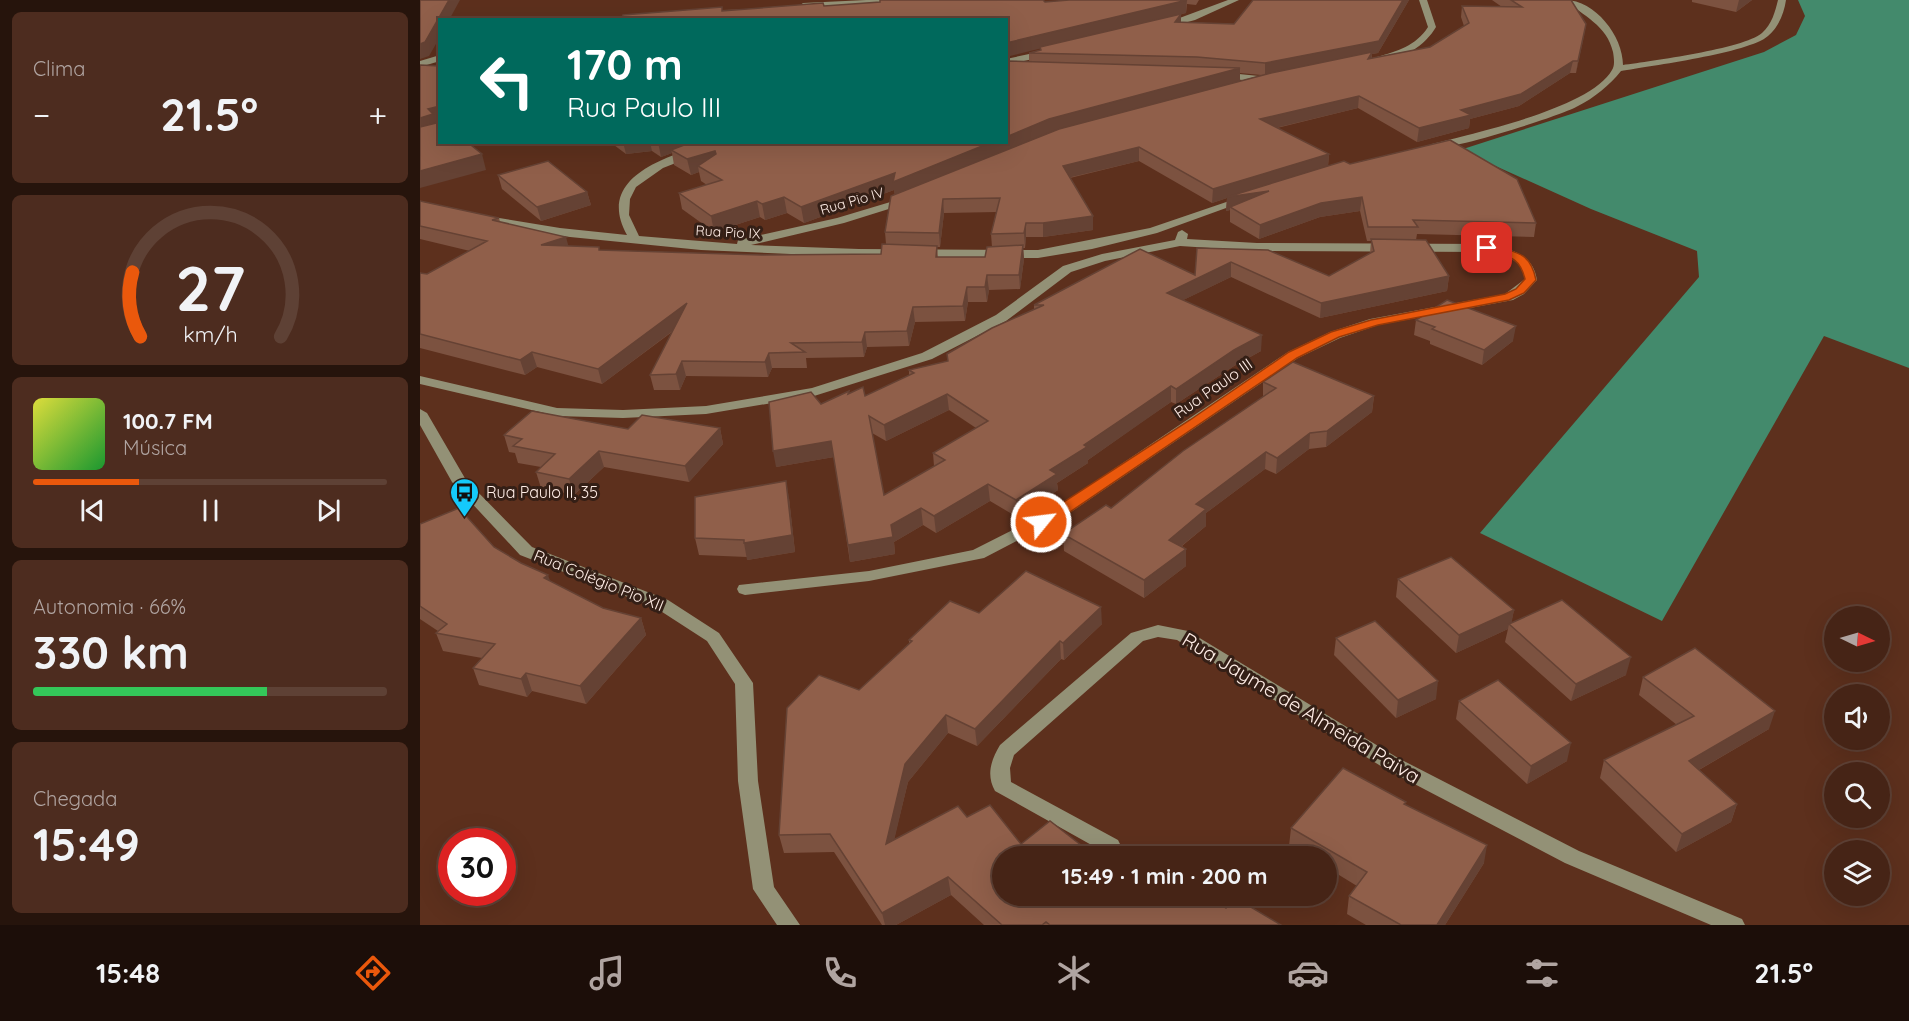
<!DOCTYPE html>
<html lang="pt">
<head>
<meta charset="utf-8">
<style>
  :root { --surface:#462416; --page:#4d2c1f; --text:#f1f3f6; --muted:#b0a4a1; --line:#5e4135; --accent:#ea580c }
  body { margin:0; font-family:Quicksand,sans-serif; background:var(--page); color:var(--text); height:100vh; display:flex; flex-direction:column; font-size:22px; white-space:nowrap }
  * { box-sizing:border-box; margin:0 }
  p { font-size:20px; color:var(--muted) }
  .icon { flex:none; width:33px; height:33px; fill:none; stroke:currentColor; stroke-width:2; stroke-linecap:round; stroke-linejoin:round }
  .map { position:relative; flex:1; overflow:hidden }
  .drawer { display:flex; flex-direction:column; gap:12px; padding:12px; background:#26140c; width:420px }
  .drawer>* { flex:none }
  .hud { position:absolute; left:18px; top:18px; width:570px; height:126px; border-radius:0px; box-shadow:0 6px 24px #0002,0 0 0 2px var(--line); background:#00695c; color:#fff; overflow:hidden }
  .needle { width:39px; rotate:95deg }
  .tools { position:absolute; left:1404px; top:606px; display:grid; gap:12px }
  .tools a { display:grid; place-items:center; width:66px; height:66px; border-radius:50%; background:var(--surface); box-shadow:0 6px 24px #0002,0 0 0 2px var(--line); font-size:30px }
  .speed { position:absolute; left:18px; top:828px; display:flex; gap:12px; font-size:30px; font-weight:700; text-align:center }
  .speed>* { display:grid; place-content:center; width:78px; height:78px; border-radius:50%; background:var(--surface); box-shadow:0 6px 24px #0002,0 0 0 2px var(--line); line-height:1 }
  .speed .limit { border:9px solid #d22; background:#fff; color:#111 }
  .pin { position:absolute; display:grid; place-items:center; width:51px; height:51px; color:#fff; margin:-26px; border-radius:12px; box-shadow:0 3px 9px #0006 }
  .me { position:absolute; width:66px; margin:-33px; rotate:61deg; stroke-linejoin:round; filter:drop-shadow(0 0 4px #0008) }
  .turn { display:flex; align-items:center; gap:21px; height:126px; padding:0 30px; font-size:27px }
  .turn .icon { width:78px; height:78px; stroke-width:2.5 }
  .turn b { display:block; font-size:42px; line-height:51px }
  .big { font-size:45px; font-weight:700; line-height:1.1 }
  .drawer .widget { flex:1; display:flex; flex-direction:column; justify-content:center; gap:9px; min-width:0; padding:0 21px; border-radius:9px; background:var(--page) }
  .drawer .dial { align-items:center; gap:0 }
  .dial svg { height:156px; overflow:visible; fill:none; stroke:var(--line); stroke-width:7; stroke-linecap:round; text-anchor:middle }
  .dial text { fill:var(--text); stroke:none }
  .song { display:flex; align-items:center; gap:18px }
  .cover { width:72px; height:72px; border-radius:9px; background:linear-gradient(135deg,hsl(60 70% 55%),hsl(130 70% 35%)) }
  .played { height:6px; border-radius:3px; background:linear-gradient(90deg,var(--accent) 30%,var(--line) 30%) }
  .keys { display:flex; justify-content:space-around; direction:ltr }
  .heat { display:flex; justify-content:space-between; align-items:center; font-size:33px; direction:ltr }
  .charge { height:9px; border-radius:4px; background:linear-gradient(90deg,#34c759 66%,var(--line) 0) }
  .trip { position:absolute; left:572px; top:846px; width:345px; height:60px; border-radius:30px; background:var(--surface); box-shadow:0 6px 24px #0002,0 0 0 2px var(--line); font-weight:700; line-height:60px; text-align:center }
  .tab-bar { display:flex; height:96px; justify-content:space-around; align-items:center; background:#1c0e09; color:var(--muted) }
  .tab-bar .icon { width:42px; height:42px }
  .tab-bar .active { color:var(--accent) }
  .tab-bar b { font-size:27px; color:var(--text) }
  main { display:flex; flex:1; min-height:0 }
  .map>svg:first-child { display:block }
  .forest { fill:#438a6c }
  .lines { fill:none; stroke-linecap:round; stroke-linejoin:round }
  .minor { fill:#939176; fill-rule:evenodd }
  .wall { fill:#7c5240; fill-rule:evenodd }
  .shaded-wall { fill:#654234 }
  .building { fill:#905f4a; stroke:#654234; stroke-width:1.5; fill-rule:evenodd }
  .route { fill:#ea580c; stroke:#983908; stroke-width:1.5 }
  .labels { text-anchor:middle; stroke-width:6; stroke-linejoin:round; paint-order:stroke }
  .far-street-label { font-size:14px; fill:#ffede6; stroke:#341f16 }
  .street-label { font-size:16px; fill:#ffede6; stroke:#341f16 }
  .poi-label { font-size:16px; fill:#ffede6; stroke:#341f16; text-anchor:start }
  .near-street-label { font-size:20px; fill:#ffede6; stroke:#341f16 }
</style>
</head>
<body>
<main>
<section class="drawer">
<div class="widget"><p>Clima</p>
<div class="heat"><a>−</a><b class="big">21.5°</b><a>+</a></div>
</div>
<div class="widget dial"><svg viewBox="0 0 100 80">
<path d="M14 69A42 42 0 1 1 86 69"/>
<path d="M14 69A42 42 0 0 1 10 36" stroke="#ea580c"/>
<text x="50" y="56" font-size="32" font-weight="700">27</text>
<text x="50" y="72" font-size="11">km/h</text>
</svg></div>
<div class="widget">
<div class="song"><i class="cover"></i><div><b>100.7 FM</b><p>Música</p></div></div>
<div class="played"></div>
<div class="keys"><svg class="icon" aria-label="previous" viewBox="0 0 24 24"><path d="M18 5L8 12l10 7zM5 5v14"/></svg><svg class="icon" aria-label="pause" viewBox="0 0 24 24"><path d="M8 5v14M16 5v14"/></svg><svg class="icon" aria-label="next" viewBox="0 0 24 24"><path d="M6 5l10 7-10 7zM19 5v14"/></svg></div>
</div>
<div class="widget"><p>Autonomia · 66%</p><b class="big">330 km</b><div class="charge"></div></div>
<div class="widget"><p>Chegada</p><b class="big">15:49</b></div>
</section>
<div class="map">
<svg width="1489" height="925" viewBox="0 0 1489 925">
  <rect width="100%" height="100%" fill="#5d301d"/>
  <path class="forest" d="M1378 0H1489V368L1404 336 1242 621 1060 533 1279 277 1277 251 1171 209 1040 150 1344 52 1376 35 1385 16Z"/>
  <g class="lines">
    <g class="minor">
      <path d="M446 0H496L492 3 383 9 379 6 383 3Z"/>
      <path d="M808 0H819L775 20 742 29 738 26Z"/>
      <path d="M999 0H1007L1016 27C1005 46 979 63 957 61V57C977 51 996 46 1008 27Z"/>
      <path d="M1145 0C1175 0 1203 36 1203 65 1231 61 1323 49 1342 33 1352 24 1355 12 1358 0H1366C1364 13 1359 27 1348 36 1329 53 1230 66 1201 71 1190 85 1174 98 1158 106 1141 116 1029 151 1012 148V144C1054 133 1171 108 1192 70 1195 66 1194 58 1193 52 1187 25 1163 16 1145 0Z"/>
      <path d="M628 50 631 51V55L586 65V59Z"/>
      <path d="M20 55V61L0 67V61Z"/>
      <path d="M799 72 849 77 854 80 849 83 796 77 794 75Z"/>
      <path d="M292 142H309L243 168 216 187 210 199 209 215 219 236 317 244 318 240 417 218 487 197 493 200 491 202 424 223 331 245 439 249 618 250 730 228 821 197 825 196 831 199 737 233 672 249 618 258 439 257 281 250 140 236 61 221 55 218 61 215 140 228 207 235C174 176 249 156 292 142Z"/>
      <path d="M762 230 768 234 767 239 837 243 1067 244C1090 249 1113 253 1117 280L1104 294 1093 300 958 325 920 338 878 358 648 514 564 558 449 581 325 595 319 593 317 589 319 585 449 571 553 550 636 508 868 352 910 332 950 319 1085 294 1105 279C1102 259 1085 255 1067 252L837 251 760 246 685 261 651 272 586 321 512 359 394 396 286 414 203 418 137 416 0 384V376L137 408 203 410 286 406 392 388 502 353 576 315 643 266 682 254 755 240 758 232Z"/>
      <path d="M0 409 7 413 46 480 112 547 248 600 299 633 333 683 338 781 354 887 380 925H357L333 889 318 781 315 684 287 641 236 608 100 555 32 482 0 425Z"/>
      <path d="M738 625 768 631 978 758 1159 851 1322 919 1325 925H1291L1145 863 964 768 757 640 738 637 723 641 594 755 590 768 591 782 698 840 701 846 698 852 691 854 684 852 575 791C566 775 571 760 580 745L711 633Z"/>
    </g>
  </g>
  <g class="wall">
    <path d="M649 0H779L776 5 767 4 766 13 761 14V22L814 24 833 0H989L958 53 952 54V58L1010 47 1044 26 1041 17 1042 6 1082 7 1072 0H1151L1166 24 1156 73H1150L1099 106 1050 119 1049 128 997 142 938 108 857 128 909 154 908 166 930 164 1116 223 1114 237 997 234 996 240 1029 276 1027 291 900 318 811 277 763 300 841 351 814 366 756 404 751 402 723 421 668 460V463L637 483 638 490 597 517 570 501 516 533 503 525 474 542 475 554 430 562 414 457 356 467 401 404 429 394 445 396 489 375V370L528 361 614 309V305L775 275 777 248 909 276 950 253 951 241H947L940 211 900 217 839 239 810 222V210L806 211 807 198 792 203 719 161 650 178 673 216V230L623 237H606L605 248H603L604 259 600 289 569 290 567 302H548L545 321 495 322 489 346 447 347 444 357 386 358 387 368H352L348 377 266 376 260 390H234L230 375 252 332 182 384 117 367 105 375 0 348V273L7 274 50 251 0 239V201L79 218 80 222 149 246 179 250 342 255 461 254 466 244 465 232 475 195 474 190 384 223 367 213 345 220 340 217 294 232 262 209 259 193 287 185 281 181 279 172 271 175 254 165 252 153 241 157 232 151 206 154 190 142H586L609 62V53L620 50V48L586 20H201L302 7V10L404 6 625 2ZM820 73 841 75 820 81ZM577 212 571 234 572 247 565 257H518L517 247H520L524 213ZM529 410 556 428 513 453 514 466 464 495 452 433 466 441Z"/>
    <path d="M1272 0H1332L1316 12 1272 2Z"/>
    <path d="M78 175 167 192 171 205 121 221 82 189Z"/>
    <path d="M996 320 1093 341 1062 365 1010 344V341L994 335Z"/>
    <path d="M843 382 954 396 952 412 906 447 889 449 856 474 845 469 786 513V526L762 546 766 549V566L724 598 644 551 643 534 691 508 843 397Z"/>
    <path d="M300 428 303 444 269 482 184 467 154 495 121 488 116 472 121 467 98 463 95 453 89 452 84 435 208 429Z"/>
    <path d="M369 498 375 552 327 560V557L279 555 275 538Z"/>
    <path d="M0 524 74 547 131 582 183 608 221 618 226 635 166 704 112 691 107 697 59 685 53 668 62 658 23 651 16 633 18 631 0 619Z"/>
    <path d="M978 579 1094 610 1091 623 1206 675 1151 701 1085 642 1088 629 1036 653 976 597Z"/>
    <path d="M559 613 682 624 644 660 641 659 557 746 528 733 488 782 474 839 547 817 601 844 675 856H582L806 908 861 925H564L531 895 476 925H462L414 852 364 853 359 835 439 690 489 644V640Z"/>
    <path d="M916 638 1016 699 976 718 914 655Z"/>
    <path d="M1223 677 1349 729 1279 770 1317 804 1311 822 1256 852 1180 778 1184 760 1257 725 1219 695Z"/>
    <path d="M1039 701 1147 761 1107 784 1036 719Z"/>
    <path d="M985 805 1064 863 1025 925H946L927 914 929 896 937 886 906 867V856H887L869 846 871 828Z"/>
  </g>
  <g class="shaded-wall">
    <path d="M29 0H40L29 20H20V37L9 56 0 59V44Z"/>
    <path d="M767 0 766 13 761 14V26L755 22 761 14 586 57V43Z"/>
    <path d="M983 0H989L958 53 952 54 951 64 845 76V63Z"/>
    <path d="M1319 0H1332L1316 12Z"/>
    <path d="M1166 24 1164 36 1156 73 1158 61Z"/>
    <path d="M1153 61 1150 73 1099 106 1050 119 1049 128 997 142 999 128Z"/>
    <path d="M820 68V82L475 198 474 190 384 223 381 207 475 173 572 142H586V137L629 119Z"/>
    <path d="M939 96 938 108 839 132 840 119Z"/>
    <path d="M20 106V122L0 134V118L8 109Z"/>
    <path d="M203 142H230L232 151 206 154Z"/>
    <path d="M238 142H288L251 150 252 153 241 157Z"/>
    <path d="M719 147V161L643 179V166Z"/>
    <path d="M295 151 298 166H278L279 172 271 175 267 159Z"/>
    <path d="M62 154 66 170 0 188V171Z"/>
    <path d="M909 154 908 167 810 207V210L806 211 807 198 792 203 793 189Z"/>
    <path d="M167 192 171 205 121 221 117 207Z"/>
    <path d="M364 197 367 213 345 220 342 204Z"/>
    <path d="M942 197 940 211 900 217 839 239 840 225 901 203Z"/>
    <path d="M523 199 524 213 520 247 519 233Z"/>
    <path d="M337 201 340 217 294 232 291 216Z"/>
    <path d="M673 216V230L623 237V223Z"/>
    <path d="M606 223V237L605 248 604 233Z"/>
    <path d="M146 237 150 252 121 245Z"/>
    <path d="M603 245 604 259 600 289 599 275Z"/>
    <path d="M811 262V277L747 308V293Z"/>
    <path d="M567 275 569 290 567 302 565 287Z"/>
    <path d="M1029 276 1027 291 900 318 901 303Z"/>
    <path d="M547 287 548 302 545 321 543 306Z"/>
    <path d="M267 303 270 318 182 384 178 369Z"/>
    <path d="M493 307 495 322 489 346 487 331Z"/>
    <path d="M1096 326 1093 341 1062 365 1064 350Z"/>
    <path d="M445 332 447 347 444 357 442 342Z"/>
    <path d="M842 335 841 351 814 366 756 404V389L814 350Z"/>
    <path d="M112 352 117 367 105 375 100 360Z"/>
    <path d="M349 353 352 368 348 377 345 362Z"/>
    <path d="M262 361 266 376 260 390 256 374Z"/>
    <path d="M751 386V402L668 460V463L637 483 638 490 597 517 596 500 630 470 664 445Z"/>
    <path d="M527 394 529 410 466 441 464 425Z"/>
    <path d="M954 396 952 412 906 447 907 431Z"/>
    <path d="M300 428 303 444 269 482 265 466Z"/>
    <path d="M890 433 889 449 856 474 857 458Z"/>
    <path d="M411 441 414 457 356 467 353 451Z"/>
    <path d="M179 451 184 467 154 495 149 479Z"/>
    <path d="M846 452 845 469 786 513V526L749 556V540L776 504Z"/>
    <path d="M366 481 369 498 375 552 327 560 324 543Z"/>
    <path d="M568 484 570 501 516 533 514 516Z"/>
    <path d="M501 508 503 525 474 542 475 554 430 562 428 545 471 525Z"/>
    <path d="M766 549V566L724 598V580Z"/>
    <path d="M128 575 134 592 124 578Z"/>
    <path d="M681 607 682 624 644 660 643 643Z"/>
    <path d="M1094 610 1091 626 1089 624 1088 629 1036 653 1039 635Z"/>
    <path d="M221 618 226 635 166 704 160 686Z"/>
    <path d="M640 641 641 659 557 746 555 729Z"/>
    <path d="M1211 657 1206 675 1151 701 1156 684Z"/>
    <path d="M106 673 112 691 107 697 101 679Z"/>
    <path d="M1018 681 1016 699 976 718 978 700Z"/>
    <path d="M1355 711 1349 729 1263 779 1269 761Z"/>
    <path d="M526 715 528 733 488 782 469 862 466 844 485 764Z"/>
    <path d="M1151 743 1147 761 1107 784 1111 766Z"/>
    <path d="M1317 804 1311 822 1256 852 1262 834Z"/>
    <path d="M1067 845 1064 863 1025 925H1017Z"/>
    <path d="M528 877 531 895 476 925H465L462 913Z"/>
  </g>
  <g class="building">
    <path d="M0 0H29L5 42 0 44Z"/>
    <path d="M460 0H623L625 2 649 0H767L586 43V20H201L203 15 266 10 302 7V11L403 3 404 6 460 2Z"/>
    <path d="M833 0H983L959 41 845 63 777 57 609 53 621 50 620 47 761 14 755 22 814 24Z"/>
    <path d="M1091 0H1151L1166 24 1158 61H1153L1101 94 1041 110 1051 115 999 128 939 96 840 119 909 154 793 189 719 147 643 166 673 216 623 223H606L604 233 571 234 580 198 523 199 519 233 465 232 471 196 639 129 851 73 952 52 948 59 1010 47 1049 23 1042 6 1102 7Z"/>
    <path d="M586 61 820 68 629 119 586 137Z"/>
    <path d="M0 65 20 66V106L8 109 13 114 0 118Z"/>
    <path d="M18 118 20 119V142H47L62 154 0 171V127L16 123Z"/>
    <path d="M1030 140 1097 179 1116 223 993 220 998 227H948L942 197 901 203 840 225 810 207 849 191 807 197 924 161 930 164Z"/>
    <path d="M272 142H572L473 182 475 173 381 207 364 197 342 204 337 201 291 216 259 193 302 180 278 166 296 154 295 151 267 159 251 150Z"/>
    <path d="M128 161 167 192 117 207 78 175Z"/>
    <path d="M0 201 79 218 72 220 146 237 121 245 179 247V250L342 255 461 254 462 244 517 246 516 257H565L567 247 603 245 599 275H567L565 287H547L543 306 493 307 487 331 445 332 442 342 371 343 385 352 349 353 345 362 262 361 256 374 230 375 267 303 178 369 112 352 100 360 0 334V273L7 274 67 241 0 226Z"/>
    <path d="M951 239 1006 240 1029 276 901 303 811 262 747 293 842 335 814 350 756 389 751 386 723 405 664 445 667 447 630 470 637 474 596 500 568 484 514 516 501 508 471 525 473 537 428 545 411 441 353 451 349 402 391 392 401 404 429 391 428 394 443 387 445 396 494 373 489 370 528 361 527 354 572 328 624 305H614L720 249 775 275 777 248 848 250 909 276 954 251ZM527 394 568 421 513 453 525 460 464 495 449 416 464 425Z"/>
    <path d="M1027 300 1096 326 1064 350 1012 329 1015 327 996 320Z"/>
    <path d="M873 362 954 396 907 431 890 433 857 458 846 452 776 504 786 509 749 540 766 549 724 580 643 534 686 505 691 508 763 451 856 388 843 382Z"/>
    <path d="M112 411 208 429 222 415 300 428 265 466 179 451 149 479 116 472 135 454 93 446 102 439 84 435Z"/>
    <path d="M366 481 372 535 324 543V540L275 538V497Z"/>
    <path d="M39 508 74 547 101 563 128 575 124 578 183 608 221 618 160 686 106 673 101 679 53 668 75 644 16 633 27 624 0 606V524Z"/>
    <path d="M1031 557 1094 610 1039 635 978 579Z"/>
    <path d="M606 571 681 607 643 643 640 641 555 729 526 715 485 764 466 844 538 806 547 817 570 805 601 844 630 821 675 856H582V896H786L806 908 814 897 861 925H630L626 922 622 925H582L528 877 462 913 410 834 359 835 367 708 399 675 439 690 492 641 489 640 530 601 559 613Z"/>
    <path d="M1142 600 1211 657 1156 684 1089 624Z"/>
    <path d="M955 621 1018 681 978 700 916 638Z"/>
    <path d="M1275 648 1355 711 1269 761 1317 804 1262 834 1184 760 1274 716 1223 677Z"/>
    <path d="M1078 680 1151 743 1111 766 1039 701Z"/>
    <path d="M923 768 986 802 984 804 1067 845 1017 925H981L929 896 947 872 871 828Z"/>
    <path d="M739 845 756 856H725Z"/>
  </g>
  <path class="route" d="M1067 245C1094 252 1110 250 1116 280L1104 293 1089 300 958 325 919 337 877 358 647 514 621 526 613 522 770 420 869 352 911 332 951 320 1085 294 1096 289 1105 279C1099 254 1086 257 1064 250L1062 248Z"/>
  <defs>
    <symbol id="bus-pin" viewBox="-11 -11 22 30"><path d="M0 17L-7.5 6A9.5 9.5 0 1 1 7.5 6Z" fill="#14cafb" stroke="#341f16"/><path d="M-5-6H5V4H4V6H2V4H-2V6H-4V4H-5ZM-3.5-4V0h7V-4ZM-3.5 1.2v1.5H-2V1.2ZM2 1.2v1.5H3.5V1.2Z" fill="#111"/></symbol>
  </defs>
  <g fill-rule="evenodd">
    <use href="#bus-pin" x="28" y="476" width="33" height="45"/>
  </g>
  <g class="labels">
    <g class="far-street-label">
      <text transform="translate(432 201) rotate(-16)" y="5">Rua Pio IV</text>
      <text transform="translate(308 232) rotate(3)" y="5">Rua Pio IX</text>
    </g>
    <g class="street-label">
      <text transform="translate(793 388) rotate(-35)" y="6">Rua Paulo III</text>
      <text transform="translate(179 580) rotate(22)" y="6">Rua Colégio Pio XII</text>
    </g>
    <g class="poi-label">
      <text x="66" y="498">Rua Paulo II, 35</text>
    </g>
    <g class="near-street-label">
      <text transform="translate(881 708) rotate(31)" y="7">Rua Jayme de Almeida Paiva</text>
    </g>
  </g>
</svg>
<div class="tools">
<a><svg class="needle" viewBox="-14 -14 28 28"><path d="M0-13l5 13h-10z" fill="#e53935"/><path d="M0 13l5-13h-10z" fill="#b0a4a1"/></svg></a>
<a><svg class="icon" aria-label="sound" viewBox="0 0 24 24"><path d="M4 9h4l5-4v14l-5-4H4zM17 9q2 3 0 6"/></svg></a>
<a><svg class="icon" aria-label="search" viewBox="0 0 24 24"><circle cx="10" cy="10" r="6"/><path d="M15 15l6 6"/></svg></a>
<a><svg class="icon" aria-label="layers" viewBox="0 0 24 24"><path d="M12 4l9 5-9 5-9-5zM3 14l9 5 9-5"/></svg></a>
</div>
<div class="speed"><div class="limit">30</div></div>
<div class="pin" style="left:1067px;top:248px;background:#d93025"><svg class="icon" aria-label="arrive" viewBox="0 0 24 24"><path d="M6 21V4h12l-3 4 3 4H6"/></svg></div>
<svg class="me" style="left:621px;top:522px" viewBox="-20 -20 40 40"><circle r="17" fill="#ea580c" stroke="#fff" stroke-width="3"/><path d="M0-11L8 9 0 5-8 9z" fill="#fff"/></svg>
<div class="trip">15:49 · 1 min · 200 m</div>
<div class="hud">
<div class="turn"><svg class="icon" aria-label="left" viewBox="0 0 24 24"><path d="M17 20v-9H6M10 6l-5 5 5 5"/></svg><div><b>170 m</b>Rua Paulo III</div></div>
</div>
</div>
</main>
<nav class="tab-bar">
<b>15:48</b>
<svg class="icon active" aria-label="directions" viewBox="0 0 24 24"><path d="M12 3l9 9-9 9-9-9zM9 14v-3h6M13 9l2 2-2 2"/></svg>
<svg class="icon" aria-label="music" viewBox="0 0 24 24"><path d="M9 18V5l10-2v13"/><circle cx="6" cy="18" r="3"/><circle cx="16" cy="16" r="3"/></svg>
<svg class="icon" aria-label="phone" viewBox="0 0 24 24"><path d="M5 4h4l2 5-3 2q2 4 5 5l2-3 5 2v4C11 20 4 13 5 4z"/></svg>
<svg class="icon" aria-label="climate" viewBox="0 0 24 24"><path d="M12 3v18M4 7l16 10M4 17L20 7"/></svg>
<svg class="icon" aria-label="car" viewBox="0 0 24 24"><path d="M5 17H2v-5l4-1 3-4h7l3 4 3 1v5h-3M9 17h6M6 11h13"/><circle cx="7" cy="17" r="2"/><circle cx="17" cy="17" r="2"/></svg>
<svg class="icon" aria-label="filters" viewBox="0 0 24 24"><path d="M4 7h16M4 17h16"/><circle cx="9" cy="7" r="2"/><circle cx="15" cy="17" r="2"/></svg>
<b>21.5°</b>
</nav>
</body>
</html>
